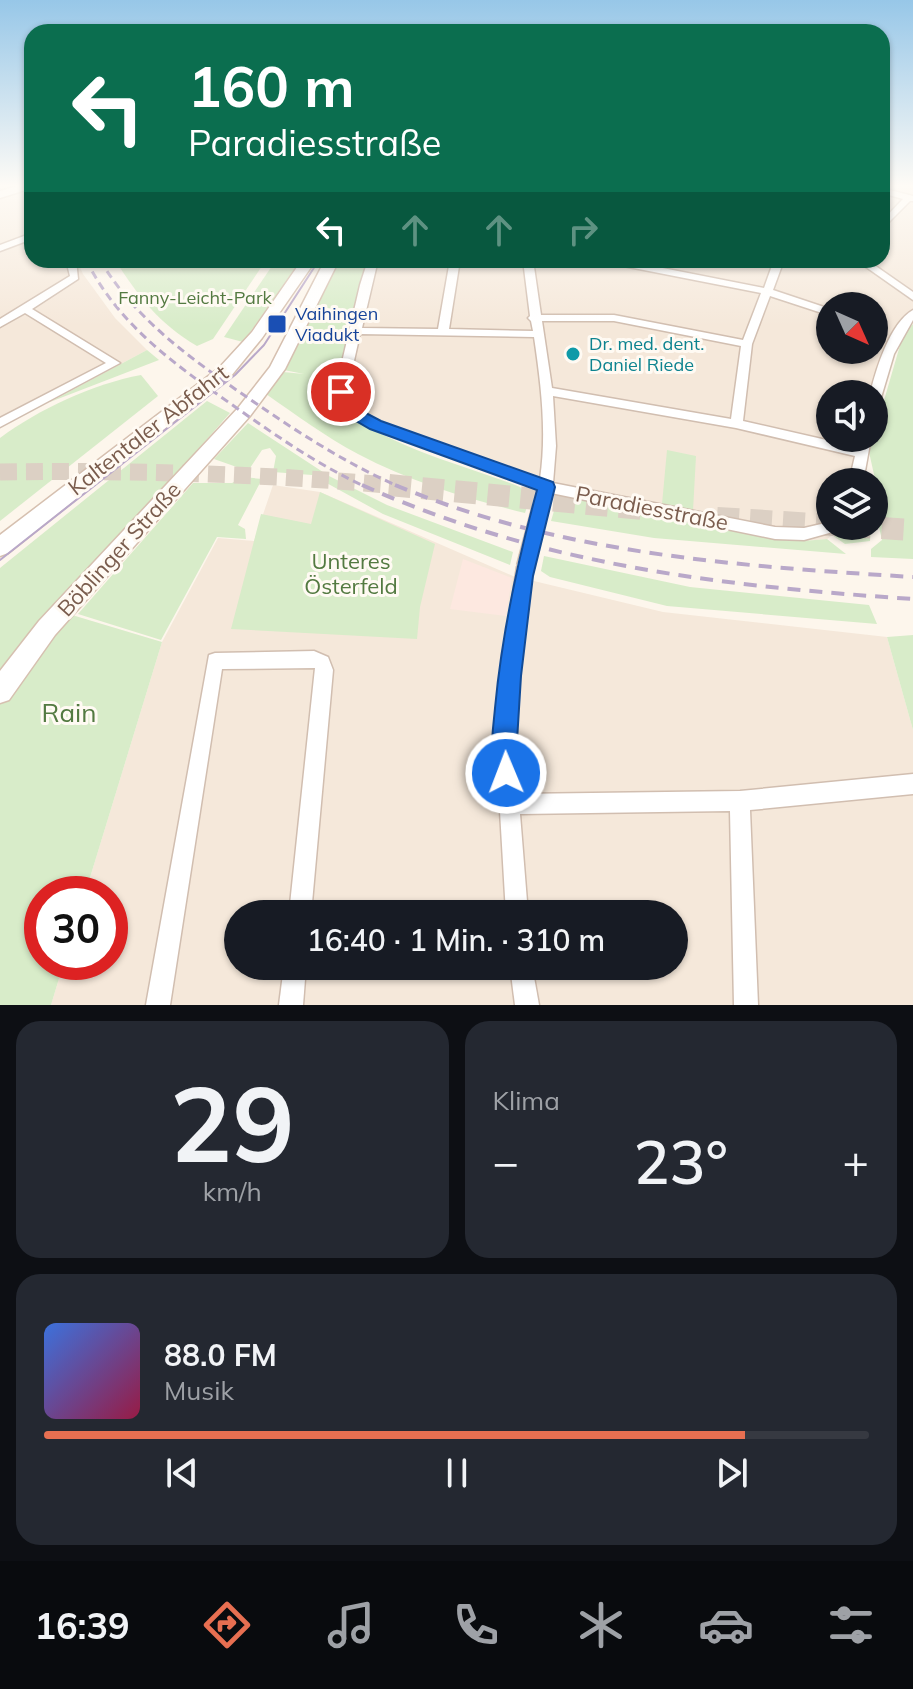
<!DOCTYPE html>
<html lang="de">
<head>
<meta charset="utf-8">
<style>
  :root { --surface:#171b24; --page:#242831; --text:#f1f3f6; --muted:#9ea1a6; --line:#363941; --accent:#e76f51 }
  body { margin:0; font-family:Mulish,sans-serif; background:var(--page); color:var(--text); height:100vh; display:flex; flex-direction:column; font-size:30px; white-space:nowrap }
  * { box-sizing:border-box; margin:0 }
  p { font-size:26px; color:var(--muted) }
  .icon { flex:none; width:44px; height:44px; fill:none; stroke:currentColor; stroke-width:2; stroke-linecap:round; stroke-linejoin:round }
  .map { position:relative; height:1005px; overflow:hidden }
  .sheet { display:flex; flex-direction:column; gap:16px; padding:16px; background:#0d0f14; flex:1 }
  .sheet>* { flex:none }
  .guide { position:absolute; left:24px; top:24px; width:866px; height:244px; border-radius:24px; box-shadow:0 2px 6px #0004; background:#0b6e4f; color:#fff; overflow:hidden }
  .needle { width:52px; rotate:135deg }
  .controls { position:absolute; left:816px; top:292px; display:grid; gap:16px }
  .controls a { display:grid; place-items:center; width:72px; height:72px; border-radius:50%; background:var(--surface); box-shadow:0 2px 6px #0004; font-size:40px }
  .speed { position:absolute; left:24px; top:876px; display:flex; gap:16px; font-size:40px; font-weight:700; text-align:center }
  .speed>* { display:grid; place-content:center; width:104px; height:104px; border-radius:50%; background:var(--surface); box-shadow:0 2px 6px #0004; line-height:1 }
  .speed .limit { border:12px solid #d22; background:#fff; color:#111 }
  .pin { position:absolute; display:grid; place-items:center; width:68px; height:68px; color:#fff; margin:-34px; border:4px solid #fff; border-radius:50%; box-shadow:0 2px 8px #0007 }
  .me { position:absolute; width:88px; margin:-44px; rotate:359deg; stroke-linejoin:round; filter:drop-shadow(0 0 6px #0008) }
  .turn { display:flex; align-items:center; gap:28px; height:168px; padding:0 32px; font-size:36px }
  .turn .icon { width:104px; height:104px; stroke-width:2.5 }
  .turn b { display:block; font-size:56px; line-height:68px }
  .lanes { display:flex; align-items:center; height:76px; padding:0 32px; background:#0003; justify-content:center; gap:40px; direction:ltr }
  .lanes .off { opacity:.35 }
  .big { font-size:60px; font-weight:600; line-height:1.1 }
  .sheet .tile { flex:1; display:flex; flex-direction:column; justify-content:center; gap:12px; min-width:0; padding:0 28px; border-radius:24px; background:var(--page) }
  .sheet .dial { align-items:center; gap:0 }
  .dial b { font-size:104px; line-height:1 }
  .song { display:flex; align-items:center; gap:24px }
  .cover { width:96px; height:96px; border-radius:12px; background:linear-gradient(135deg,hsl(220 70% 55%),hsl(340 70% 35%)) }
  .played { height:8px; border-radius:4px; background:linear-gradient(90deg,var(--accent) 85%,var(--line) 85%) }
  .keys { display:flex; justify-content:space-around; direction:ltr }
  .heat { display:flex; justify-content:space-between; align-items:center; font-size:44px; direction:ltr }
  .sheet .tiles { flex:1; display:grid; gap:16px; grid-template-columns:1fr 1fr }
  .tile:last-child { grid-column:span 2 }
  .trip { position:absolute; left:224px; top:900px; width:464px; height:80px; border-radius:40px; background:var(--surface); box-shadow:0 2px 6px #0004; font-weight:600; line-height:80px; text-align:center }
  .menu { display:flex; height:128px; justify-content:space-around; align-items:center; background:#090b0e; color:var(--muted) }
  .menu .icon { width:56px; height:56px }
  .menu .selected { color:var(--accent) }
  .menu b { font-size:36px; color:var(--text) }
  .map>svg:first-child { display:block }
  .residential { fill:#f5e8da; fill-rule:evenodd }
  .commercial { fill:#fde8e0 }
  .green { fill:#d8ecc9 }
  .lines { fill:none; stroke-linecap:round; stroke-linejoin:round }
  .secondary-tunnel-far1 { stroke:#dcd0c4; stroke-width:17; stroke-dasharray:17 9; stroke-linecap:butt }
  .secondary-tunnel { stroke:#dcd0c4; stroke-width:22; stroke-dasharray:22 11; stroke-linecap:butt }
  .street-casing { stroke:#d1beb0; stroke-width:3 }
  .secondary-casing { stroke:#d6c0b0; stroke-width:3 }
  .street { fill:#fff; fill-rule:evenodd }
  .secondary { fill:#fff; fill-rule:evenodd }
  .tram { stroke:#b9a8c9; stroke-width:2 }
  .rail-far1 { stroke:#b9a8c9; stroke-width:3; stroke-dasharray:8 5; stroke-linecap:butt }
  .rail { stroke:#b9a8c9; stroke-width:4; stroke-dasharray:13 9; stroke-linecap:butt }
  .street-bridge-casing { stroke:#d1beb0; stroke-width:19; stroke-linecap:butt }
  .street-bridge { stroke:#fff; stroke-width:16 }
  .route { fill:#1a73e8; stroke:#114b97; stroke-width:2 }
  .transit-dot { fill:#1a4fb4; stroke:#fffaf3; stroke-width:3 }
  .culture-dot { fill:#0f9aa8; stroke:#fffaf3; stroke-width:3 }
  .labels { text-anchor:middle; stroke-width:6; stroke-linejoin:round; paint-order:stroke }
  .far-park-label { font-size:18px; fill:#537a41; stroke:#fffaf3 }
  .far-transit-label { font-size:18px; fill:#164399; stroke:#fffaf3; text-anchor:start }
  .far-culture-label { font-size:18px; fill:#0d838f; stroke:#fffaf3; text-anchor:start }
  .street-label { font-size:22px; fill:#7a5c4d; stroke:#fffaf3 }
  .park-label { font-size:22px; fill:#537a41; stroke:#fffaf3 }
  .near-park-label { font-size:26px; fill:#537a41; stroke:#fffaf3 }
</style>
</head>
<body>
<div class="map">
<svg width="913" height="1005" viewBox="0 0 913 1005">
  <rect width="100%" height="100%" fill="#fdf6ec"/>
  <g class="residential">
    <path d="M0 185H32V260H77L83 274 115 318 147 350 50 402 45 399 0 420Z"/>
    <path d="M882 185H913V315L900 329 874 419V394H830V438H869L861 482H830V526H846L827 539 803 541 687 521 551 488 356 411 345 390 376 260H882ZM830 306H874V350H830Z"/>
    <path d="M273 485 320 492 513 576 663 612 887 637 913 730V1005H51L64 962H110V894H85L162 642 218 538 254 541ZM238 914H674V966H238Z"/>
  </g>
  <path class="commercial" d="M463 559 512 578 506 616 450 609Z"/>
  <g class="green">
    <path d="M115 260H266L213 339 197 346C158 323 139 297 115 260Z"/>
    <path d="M276 260H302L243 342 224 337Z"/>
    <path d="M339 260H370C361 283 357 303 351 327 345 353 335 374 335 401 384 448 458 462 520 487L530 497 525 513C468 499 411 482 358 454 326 437 296 415 266 394L283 372 304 374 284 370Z"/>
    <path d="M913 324V559L871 557V549L882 540 874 506 875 479 869 452 903 335Z"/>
    <path d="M147 350 159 360 50 402Z"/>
    <path d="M141 375 158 396 0 521V438C39 409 93 384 141 375Z"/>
    <path d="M207 401 230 413 137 519 62 612 162 642 85 894H42V962H64L51 1005H0V568Z"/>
    <path d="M248 423 329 476 387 505 513 552 510 565 383 514 312 475 273 472 276 456 270 448 262 450 248 471 214 459Z"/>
    <path d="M667 450 696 456 693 511 662 504Z"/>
    <path d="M243 477 262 479 238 525 245 529 246 539 217 537 161 640 78 614 193 483H232Z"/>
    <path d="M320 492 435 544 420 607 417 639 231 629 261 514 311 524Z"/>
    <path d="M559 494 777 537 803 541 827 539 846 554 654 538 551 521Z"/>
    <path d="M846 526H871L870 541 845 544 832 535Z"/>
    <path d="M544 556 690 587 869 605 877 624 667 606 550 577 541 571Z"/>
    <path d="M913 635V730L887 637Z"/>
  </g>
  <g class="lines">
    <path class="secondary-tunnel-far1" d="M0 472C136 470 274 474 409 487"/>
    <g class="secondary-tunnel">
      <path d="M389 485 642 509"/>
      <path d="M717 518 913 530"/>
    </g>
    <defs>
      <g id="street">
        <path d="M882 188 913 196V201H910L882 229V221L903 199 882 193Z"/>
        <path d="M32 233V239L0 251V245Z"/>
        <path d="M66 260H76L78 279 32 309 120 363 0 427V418L106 363 25 313 0 327V319L70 276Z"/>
        <path d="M368 260H378L362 328 438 329 450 260H460L449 329 533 331 531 321 528 318 530 316 523 260H533L541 315H614L743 340 761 293 608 263 603 260H622L764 288 774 260H784L773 290 830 309V313H822L770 296 752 344 743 421 857 447 859 438H871L863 482H849L855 456 736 428 553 396 556 446 553 483 775 527 804 528 830 522V526H842L840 530 804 540 775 539 551 493 546 510H536L534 506 538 489 372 428 353 418 335 392 360 285ZM542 321H614L741 346 731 419 552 388ZM360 334 534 337C541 384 547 432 540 479L380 422 361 412 347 392Z"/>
        <path d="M856 260H867L913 292V300Z"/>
        <path d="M913 310V320L894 354 880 401 874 405V394H870C876 369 890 323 913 310Z"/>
        <path d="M525 561 530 563 533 567 518 676 514 741 518 794 740 791 913 774V794L750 810 758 1005H734L730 811 520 814 528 914H506L500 811 497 804 499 799 496 741 500 676 517 567 520 563Z"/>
        <path d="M314 651 328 657 333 670 311 914H289L315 668 222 669 170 1005H146L209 655 215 653Z"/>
        <path d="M284 966H306L303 1005H279Z"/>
        <path d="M510 966H532L539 1005H515Z"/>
      </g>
      <g id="secondary">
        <path d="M20 185H32V188L0 198V191Z"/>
        <path d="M302 260H316L262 338 231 376 8 553 0 556V535L219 368 252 332Z"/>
        <path d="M325 260H339L285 369 250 416 55 635 9 700 0 703V671L39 621 238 408 270 367Z"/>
      </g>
    </defs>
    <use href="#street" class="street-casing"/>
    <use href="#secondary" class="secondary-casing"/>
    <use href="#street" class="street"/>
    <use href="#secondary" class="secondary"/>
    <path class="tram" d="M0 560 235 375 264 345 319 260"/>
    <g class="rail-far1">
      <path d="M86 260C119 325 173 363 231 404 275 435 318 465 366 487"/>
      <path d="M100 260C137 322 193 360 251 400 299 433 347 464 400 487"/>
    </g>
    <g class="rail">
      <path d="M362 485C540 565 720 586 913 599"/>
      <path d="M395 485C560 554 736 566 913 577"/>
    </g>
    <defs>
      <path id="street-bridge" d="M525 567 541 506"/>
    </defs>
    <use href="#street-bridge" class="street-bridge-casing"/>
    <use href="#street-bridge" class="street-bridge"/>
  </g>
  <linearGradient id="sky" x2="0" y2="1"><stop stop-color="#97c7e8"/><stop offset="0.57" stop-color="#fefbf6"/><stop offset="1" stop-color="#fefbf6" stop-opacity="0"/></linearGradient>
  <rect width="913" height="326" fill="url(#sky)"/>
  <path class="route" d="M341 387 346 388 362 411 381 421 553 482 555 487 533 576 521 676 517 741 518 773 515 781 506 785 497 781C488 759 493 731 495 708 502 633 517 563 537 490L370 429 351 418 333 392Z"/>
  <rect class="transit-dot" x="267" y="314" width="20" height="20" rx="4"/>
  <circle class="culture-dot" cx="573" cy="354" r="8"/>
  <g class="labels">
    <g class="far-park-label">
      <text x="195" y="304">Fanny-Leicht-Park</text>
    </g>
    <g class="far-transit-label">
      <text x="295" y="320">Vaihingen<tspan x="295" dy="21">Viadukt</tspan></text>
    </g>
    <g class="far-culture-label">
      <text x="589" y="350">Dr. med. dent.<tspan x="589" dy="21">Daniel Riede</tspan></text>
    </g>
    <g class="street-label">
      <text transform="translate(148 430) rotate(-38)" y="8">Kaltentaler Abfahrt</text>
      <text transform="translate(652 508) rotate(11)" y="8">Paradiesstraße</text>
      <text transform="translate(119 549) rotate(-48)" y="8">Böblinger Straße</text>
    </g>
    <g class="park-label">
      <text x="351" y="569">Unteres<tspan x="351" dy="25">Österfeld</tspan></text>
    </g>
    <g class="near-park-label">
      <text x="69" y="722">Rain</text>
    </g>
  </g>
</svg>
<div class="controls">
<a><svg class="needle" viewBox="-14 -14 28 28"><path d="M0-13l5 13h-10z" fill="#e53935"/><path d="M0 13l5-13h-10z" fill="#9ea1a6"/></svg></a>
<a><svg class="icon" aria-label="sound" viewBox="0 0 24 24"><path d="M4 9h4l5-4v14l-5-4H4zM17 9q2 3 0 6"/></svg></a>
<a><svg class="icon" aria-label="layers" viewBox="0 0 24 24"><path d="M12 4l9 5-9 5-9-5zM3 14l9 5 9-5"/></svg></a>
</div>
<div class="speed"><div class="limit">30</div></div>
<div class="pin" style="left:341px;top:392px;background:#d93025"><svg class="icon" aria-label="arrive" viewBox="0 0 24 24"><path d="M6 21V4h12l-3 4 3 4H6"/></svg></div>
<svg class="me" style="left:506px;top:773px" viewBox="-20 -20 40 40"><circle r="17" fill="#1a73e8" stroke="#fff" stroke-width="3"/><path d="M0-11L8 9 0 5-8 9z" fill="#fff"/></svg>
<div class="trip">16:40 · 1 Min. · 310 m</div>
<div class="guide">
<div class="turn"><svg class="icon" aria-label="left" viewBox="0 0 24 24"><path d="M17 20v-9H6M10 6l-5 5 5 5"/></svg><div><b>160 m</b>Paradiesstraße</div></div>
<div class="lanes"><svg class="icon" aria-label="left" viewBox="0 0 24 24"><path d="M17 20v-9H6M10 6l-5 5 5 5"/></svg><svg class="icon off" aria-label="ahead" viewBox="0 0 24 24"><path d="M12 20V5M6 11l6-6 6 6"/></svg><svg class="icon off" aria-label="ahead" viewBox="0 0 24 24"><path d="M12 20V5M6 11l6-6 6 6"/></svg><svg class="icon off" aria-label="right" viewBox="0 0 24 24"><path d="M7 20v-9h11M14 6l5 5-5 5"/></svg></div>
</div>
</div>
<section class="sheet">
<div class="tiles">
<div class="tile dial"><b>29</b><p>km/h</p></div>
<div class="tile"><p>Klima</p>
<div class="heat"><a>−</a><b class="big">23°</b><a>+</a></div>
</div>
<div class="tile">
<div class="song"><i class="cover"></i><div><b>88.0 FM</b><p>Musik</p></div></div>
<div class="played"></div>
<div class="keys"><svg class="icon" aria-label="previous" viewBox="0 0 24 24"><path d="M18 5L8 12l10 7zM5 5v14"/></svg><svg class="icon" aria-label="pause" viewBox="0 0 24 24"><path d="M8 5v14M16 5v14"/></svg><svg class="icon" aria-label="next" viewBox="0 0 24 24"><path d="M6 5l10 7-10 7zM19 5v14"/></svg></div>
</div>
</div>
</section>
<nav class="menu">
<b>16:39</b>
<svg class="icon selected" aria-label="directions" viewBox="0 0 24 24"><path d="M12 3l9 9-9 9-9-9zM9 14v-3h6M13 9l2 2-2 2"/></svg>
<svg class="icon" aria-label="music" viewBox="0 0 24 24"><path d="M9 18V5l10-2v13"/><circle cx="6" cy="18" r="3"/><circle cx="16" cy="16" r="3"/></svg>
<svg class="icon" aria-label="phone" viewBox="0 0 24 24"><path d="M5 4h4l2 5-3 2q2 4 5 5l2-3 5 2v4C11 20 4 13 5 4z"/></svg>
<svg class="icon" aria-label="climate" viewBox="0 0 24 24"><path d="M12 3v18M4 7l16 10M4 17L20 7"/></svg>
<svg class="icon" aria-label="car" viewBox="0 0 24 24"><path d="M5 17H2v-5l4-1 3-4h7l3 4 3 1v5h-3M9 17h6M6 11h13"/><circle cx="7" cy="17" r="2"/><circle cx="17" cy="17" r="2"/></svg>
<svg class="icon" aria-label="filters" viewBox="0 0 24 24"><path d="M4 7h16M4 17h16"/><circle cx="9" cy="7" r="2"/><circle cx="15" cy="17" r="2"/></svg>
</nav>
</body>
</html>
